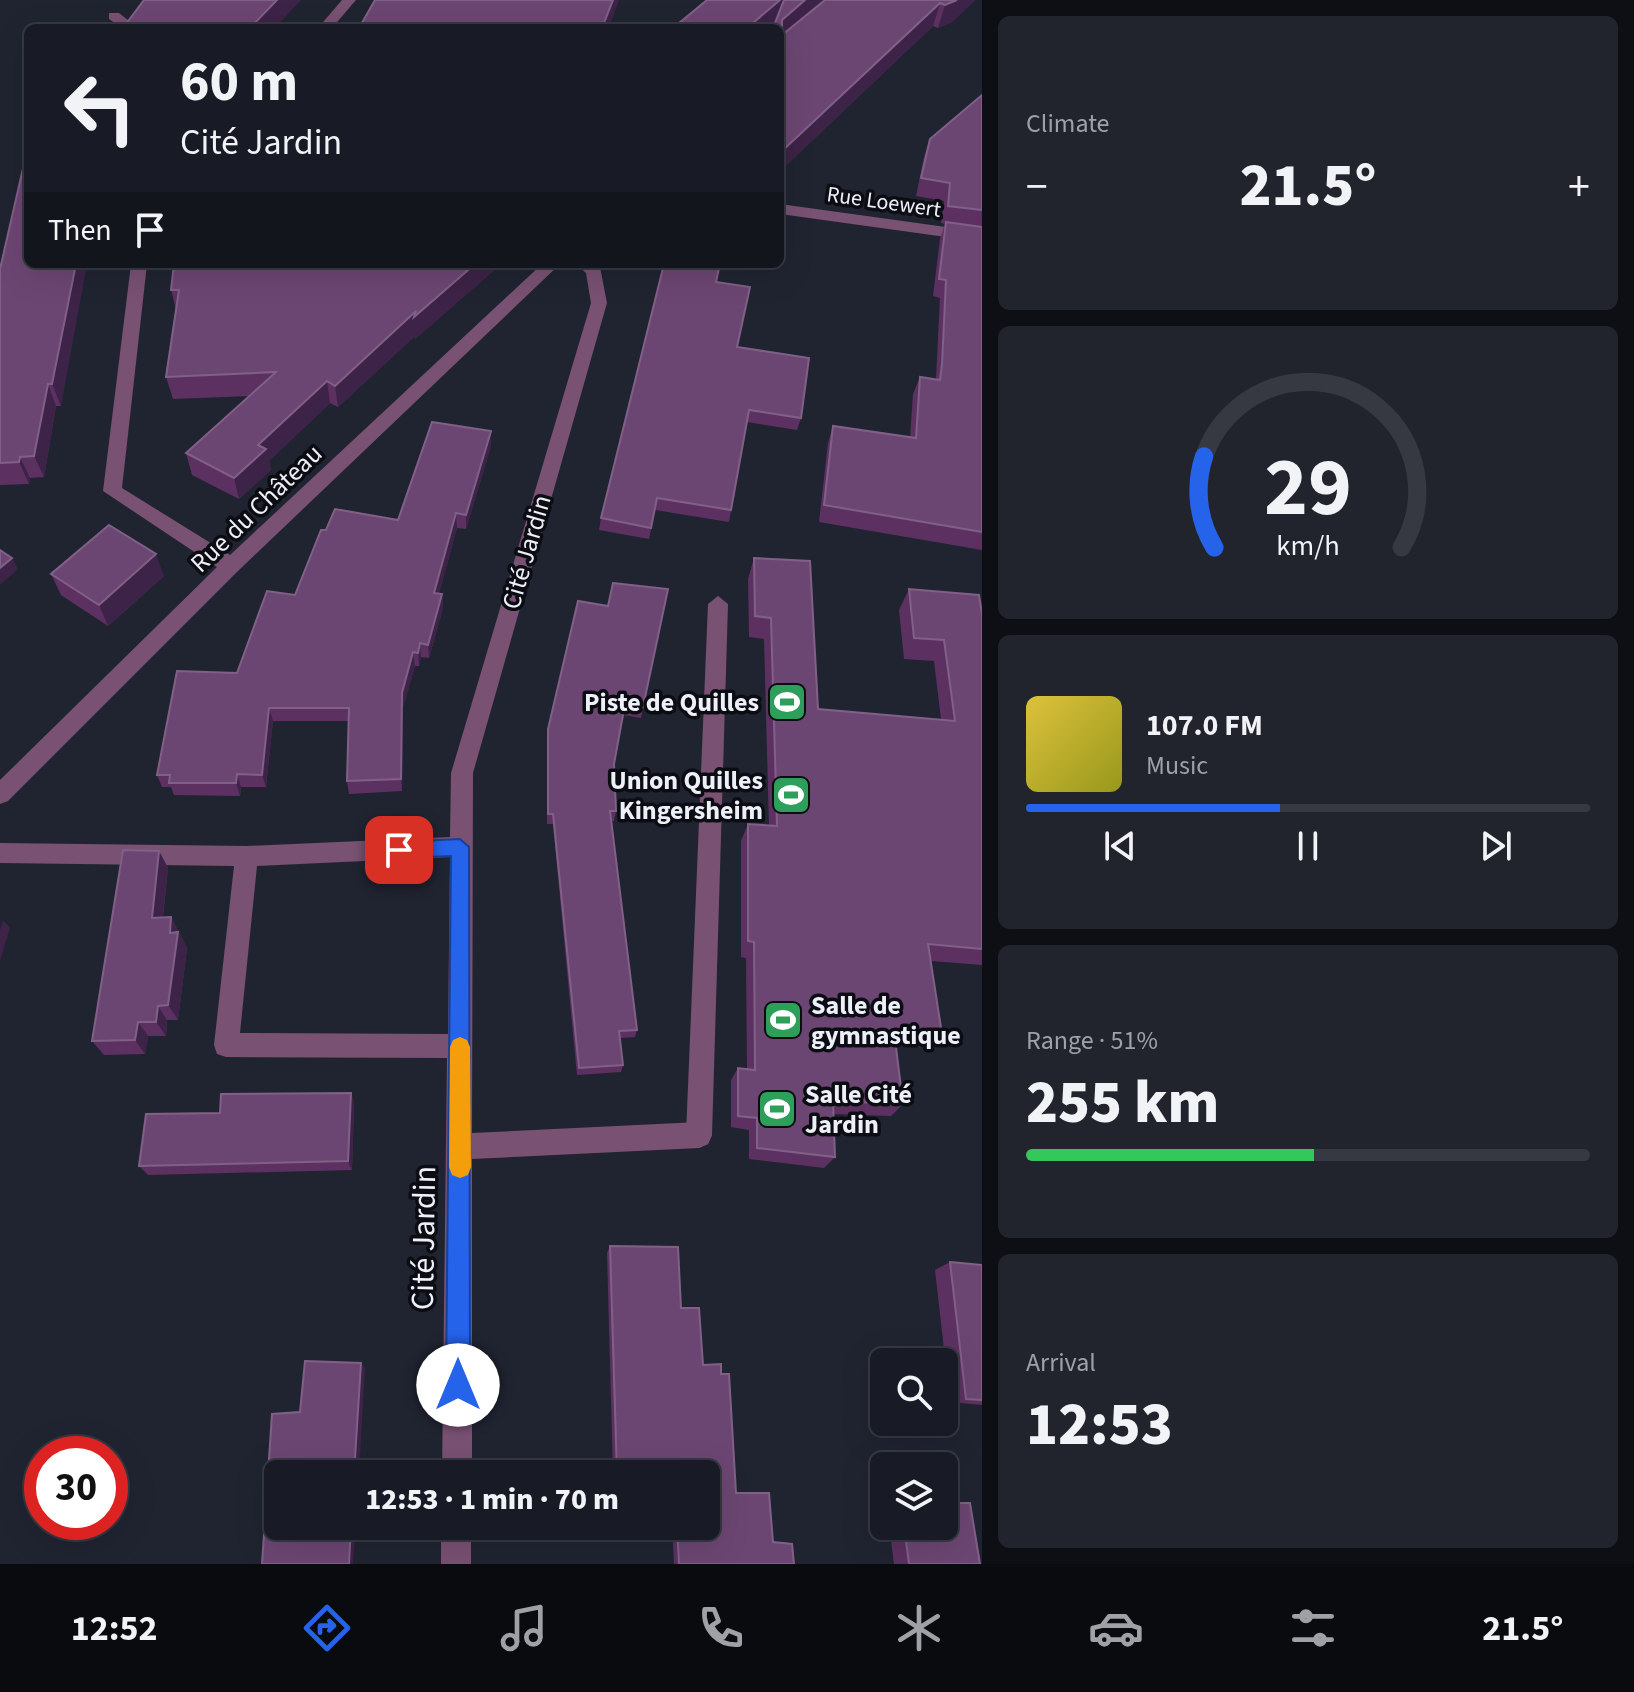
<!DOCTYPE html>
<html lang="en">
<head>
<meta charset="utf-8">
<style>
  :root { --surface:#181b25; --page:#21242d; --text:#f1f3f6; --muted:#9fa1a7; --line:#363942; --accent:#2563eb }
  body { margin:0; font-family:"Source Sans 3",sans-serif; background:var(--page); color:var(--text); height:100vh; display:flex; flex-direction:column; font-size:30px; white-space:nowrap }
  * { box-sizing:border-box; margin:0 }
  p { font-size:26px; color:var(--muted) }
  .icon { flex:none; width:44px; height:44px; fill:none; stroke:currentColor; stroke-width:2; stroke-linecap:round; stroke-linejoin:round }
  .map { position:relative; flex:1; overflow:hidden }
  .details { display:flex; flex-direction:column; gap:16px; padding:16px; background:#0d0f14; width:652px }
  .details>* { flex:none }
  .hud { position:absolute; left:24px; top:24px; width:760px; height:244px; border-radius:12px; box-shadow:0 8px 32px #0002,0 0 0 2px var(--line); background:#181b25; color:var(--text); overflow:hidden }
  .controls { position:absolute; left:870px; top:1348px; display:grid; gap:16px }
  .controls a { display:grid; place-items:center; width:88px; height:88px; border-radius:12px; background:var(--surface); box-shadow:0 8px 32px #0002,0 0 0 2px var(--line); font-size:40px }
  .speed { position:absolute; left:24px; top:1436px; display:flex; gap:16px; font-size:40px; font-weight:700; text-align:center }
  .speed>* { display:grid; place-content:center; width:104px; height:104px; border-radius:50%; background:var(--surface); box-shadow:0 8px 32px #0002,0 0 0 2px var(--line); line-height:1 }
  .speed .limit { border:12px solid #d22; background:#fff; color:#111 }
  .pin { position:absolute; display:grid; place-items:center; width:68px; height:68px; color:#fff; margin:-34px; border-radius:16px; box-shadow:0 4px 12px #0006 }
  .me { position:absolute; width:88px; margin:-44px; rotate:0deg; stroke-linejoin:round; filter:drop-shadow(0 0 6px #0008) }
  .turn { display:flex; align-items:center; gap:28px; height:168px; padding:0 24px; font-size:36px }
  .turn .icon { width:104px; height:104px; stroke-width:2.5 }
  .turn b { display:block; font-size:56px; line-height:68px }
  .then { display:flex; align-items:center; height:76px; padding:0 24px; background:#0003; gap:16px; font-size:30px }
  .big { font-size:60px; font-weight:800; line-height:1.1 }
  .details .tile { flex:1; display:flex; flex-direction:column; justify-content:center; gap:12px; min-width:0; padding:0 28px; border-radius:12px; background:var(--page) }
  .details .dial { align-items:center; gap:0 }
  .dial svg { height:208px; overflow:visible; fill:none; stroke:var(--line); stroke-width:7; stroke-linecap:round; text-anchor:middle }
  .dial text { fill:var(--text); stroke:none }
  .song { display:flex; align-items:center; gap:24px }
  .cover { width:96px; height:96px; border-radius:12px; background:linear-gradient(135deg,hsl(50 70% 55%),hsl(60 70% 35%)) }
  .played { height:8px; border-radius:4px; background:linear-gradient(90deg,var(--accent) 45%,var(--line) 45%) }
  .keys { display:flex; justify-content:space-around; direction:ltr }
  .heat { display:flex; justify-content:space-between; align-items:center; font-size:44px; direction:ltr }
  .charge { height:12px; border-radius:6px; background:linear-gradient(90deg,#34c759 51%,var(--line) 0) }
  .trip { position:absolute; left:264px; top:1460px; width:456px; height:80px; border-radius:12px; background:var(--surface); box-shadow:0 8px 32px #0002,0 0 0 2px var(--line); font-weight:800; line-height:80px; text-align:center }
  .dock { display:flex; height:128px; justify-content:space-around; align-items:center; background:#0a0b0f; color:var(--muted) }
  .dock .icon { width:56px; height:56px }
  .dock .current { color:var(--accent) }
  .dock b { font-size:36px; color:var(--text) }
  main { display:flex; flex:1; min-height:0 }
  .map>svg:first-child { display:block }
  .lines { fill:none; stroke-linecap:round; stroke-linejoin:round }
  .service { fill:#795173; fill-rule:evenodd }
  .minor { fill:#795173; fill-rule:evenodd }
  .wall { fill:#5c3161 }
  .shaded-wall { fill:#3d2347 }
  .building { fill:#6c4672; stroke:#806087; stroke-width:2 }
  .route { fill:#2563eb; stroke:#184099; stroke-width:2 }
  .slow { fill:#f59e0b }
  .labels { text-anchor:middle; stroke-width:7; stroke-linejoin:round; paint-order:stroke }
  .far-street-label { font-size:22px; fill:#edf0f9; stroke:#0b0d13 }
  .street-label { font-size:26px; fill:#edf0f9; stroke:#0b0d13 }
  .poi-label { font-size:26px; font-weight:bold; fill:#edf0f9; stroke:#0b0d13; text-anchor:end }
  .near-street-label { font-size:32px; fill:#edf0f9; stroke:#0b0d13 }
</style>
</head>
<body>
<main>
<div class="map">
<svg width="982" height="1564" viewBox="0 0 982 1564">
  <rect width="100%" height="100%" fill="#202431"/>
  <g class="lines">
    <path class="service" d="M718 596 728 604 712 1135 708 1144 699 1148 690 1144 686 1135 708 604Z"/>
    <g class="minor">
      <path d="M342 0H356L332 28H318Z"/>
      <path d="M109 13H119L138 28H122L109 19Z"/>
      <path d="M780 204 982 232V242L780 214Z"/>
      <path d="M131 264H147L122 488 230 555 542 264H560L238 571 8 801 0 804V780L217 567 103 491Z"/>
      <path d="M576 264 600 267 607 303 473 773 472 1133 699 1122 708 1126 712 1135 708 1144 699 1148 472 1159V1474H442L447 1058 226 1057 217 1054 214 1045 234 866 0 863V843L247 846 450 837 451 773 591 303 586 273ZM450 857 448 1034 240 1033 257 866Z"/>
      <rect x="441" y="1526" width="30" height="38"/>
    </g>
  </g>
  <g class="wall">
    <path d="M975 0 952 22 938 28 933 26 780 171V28L775 23 769 28H673Z"/>
    <path d="M982 95V550L819 522 828 443 833 426 910 438 913 394 920 377 936 379 940 298 933 296 940 239 945 224 941 223 944 201 916 196 924 157 930 139Z"/>
    <path d="M27 151 61 406H56L44 477 30 478 29 484 0 485V269Z"/>
    <path d="M174 264H501L415 339V336L338 407 330 403 269 461 271 470 239 499 192 475 186 453 250 396 173 399 166 377 176 309 171 290Z"/>
    <path d="M716 282 737 347 801 418 797 430 747 422 729 522 655 510 649 539 599 530 601 518Z"/>
    <path d="M491 446 466 529 457 528 439 593 442 594 443 608 429 658 421 657 419 666H415L403 707 402 791 349 794 347 781 349 721H273L266 787H241L240 796 174 795 171 787H162L157 775 237 673 295 595 326 530 398 520Z"/>
    <path d="M754 558 818 709 941 719 934 661 904 659 899 610 909 589 982 614V965L931 961 942 1034 929 1048 896 1045 903 1104 891 1116 833 1114 835 1157 824 1168 749 1159V1130L731 1127V1080L738 1068 747 1069 746 958 741 957V841L748 824 769 826 764 639 749 637 748 579Z"/>
    <path d="M51 574 164 576 108 626 61 595Z"/>
    <path d="M668 589 641 718 623 715 614 765 616 811 614 821H611L637 1030 635 1037 620 1038 623 1065 621 1072 577 1075 553 824H547L548 729 608 606Z"/>
    <path d="M159 851 168 868 163 917H171L187 948 178 1020H167L166 1036H148L145 1054 104 1055 92 1041Z"/>
    <path d="M351 1093 354 1103 352 1170 148 1175 139 1166 220 1113Z"/>
    <path d="M610 1246 681 1308 703 1365 721 1374 736 1493 773 1542 794 1564H674L672 1526H706V1474H613L607 1253Z"/>
    <path d="M950 1262 982 1265V1405L950 1402 935 1270Z"/>
    <path d="M889 1526H944L980 1564H894Z"/>
  </g>
  <g class="shaded-wall">
    <path d="M277 0H301L275 28H250Z"/>
    <path d="M613 0H619L609 28H602Z"/>
    <path d="M780 0H784L781 18 769 28H747Z"/>
    <path d="M805 0H826L780 41 782 20Z"/>
    <path d="M957 0H975L952 22 938 28 945 5Z"/>
    <path d="M940 3 933 26 780 171V153Z"/>
    <path d="M76 264H87L61 406 52 384Z"/>
    <path d="M475 264H501L415 339V336L338 407 335 386 416 311Z"/>
    <path d="M327 381 330 403 269 461 271 470 239 499 234 478 258 445Z"/>
    <path d="M48 384 56 406 44 477 34 456Z"/>
    <path d="M491 431V446L466 529V515Z"/>
    <path d="M20 457 30 478 29 484 19 462Z"/>
    <path d="M456 513 457 528 435 607 434 593Z"/>
    <path d="M156 554 164 576 108 626 99 605Z"/>
    <path d="M12 558 18 569 0 585V568Z"/>
    <path d="M442 594 443 608 429 658 428 645Z"/>
    <path d="M420 643 421 657 419 666 418 653Z"/>
    <path d="M413 652 415 666 403 707 402 791 401 779 402 693Z"/>
    <path d="M269 708 273 721 266 787 262 775Z"/>
    <path d="M237 774 241 787 240 796 236 783Z"/>
    <path d="M159 851 168 868 161 934 152 918Z"/>
    <path d="M171 917 187 948 178 1020 168 1005 170 933Z"/>
    <path d="M3 920 10 928 0 961V930Z"/>
    <path d="M158 1006 167 1020 166 1036 156 1022Z"/>
    <path d="M138 1022 148 1036 145 1054 135 1040Z"/>
    <path d="M351 1093 354 1103 352 1170 348 1161Z"/>
    <path d="M361 1363 365 1368 359 1474H354Z"/>
    <path d="M351 1526H356L353 1564H349Z"/>
  </g>
  <g class="building">
    <path d="M144 0H277L250 28H123Z"/>
    <path d="M375 0H613L602 28H359Z"/>
    <path d="M707 0H780L747 28H673Z"/>
    <path d="M784 0H805L782 20V35L825 0H957L945 5 940 3 780 153V28H773Z"/>
    <path d="M982 95V210L948 206 950 183 921 178 930 139Z"/>
    <path d="M27 151 28 264H76L52 384H48L34 456 20 457 19 462 0 463V269Z"/>
    <path d="M946 222 982 227V532L824 505 833 426 916 438 920 377 940 380 942 364 946 280 939 279Z"/>
    <path d="M174 264H475L414 317 416 311 335 386 327 381 258 445 266 449 234 478 186 453 276 372 166 377 179 290H171Z"/>
    <path d="M664 264H720L716 282 750 287 737 347 809 358 801 418 749 410 731 510 657 498 651 528 601 518Z"/>
    <path d="M432 422 491 431 466 515 456 513 434 593 442 594 428 645 420 643 418 653 413 652 402 693 401 779 347 781 349 708H269L262 775 237 774 236 783H169L170 775H157L177 671 237 673 267 591 295 595 321 530H326L335 509 398 520Z"/>
    <path d="M109 525 156 554 99 605 51 574Z"/>
    <path d="M0 550 12 558 0 568Z"/>
    <path d="M754 558 810 561 818 709 955 721 944 640 914 638 909 589 979 595 982 614V949L928 944 942 1034 894 1031 903 1104 833 1101 835 1157 757 1148V1118L738 1116V1068L755 1070 754 942 748 941V824L777 826 771 618 755 616Z"/>
    <path d="M613 583 668 589 643 707 625 704 614 764 616 811H610L637 1030 619 1031 623 1065 579 1068 553 814H548V729L578 601 608 606Z"/>
    <path d="M123 850 159 851 152 918 171 917 170 933 178 932 168 1005 158 1006 156 1022H138L135 1040 92 1041Z"/>
    <path d="M351 1093 348 1161 139 1166 146 1114 220 1113 221 1094Z"/>
    <path d="M610 1246 678 1247 681 1308H699L703 1365 721 1364V1374H729L736 1493H769L773 1542 792 1544 794 1564H679L677 1526H706V1474H617Z"/>
    <path d="M950 1262 982 1265V1400L966 1399Z"/>
    <path d="M305 1361 361 1363 354 1474H278V1526H351L349 1564H262L272 1414 300 1412Z"/>
    <path d="M944 1503H970L980 1564H909L904 1526H944Z"/>
  </g>
  <path class="route" d="M460 839 469 847 470 1385 466 1393 458 1397 449 1393 446 1385 451 856 399 858 390 850 399 842Z"/>
  <path class="slow" d="M460 1037 467 1040 470 1047 471 1167 468 1175 460 1178 452 1175 449 1167 450 1047 453 1040Z"/>
  <defs>
    <symbol id="stadium-square" viewBox="-11 -11 22 22"><rect x="-9" y="-9" width="18" height="18" rx="4" fill="#2e9e5b" stroke="#0b0d13"/><path d="M0-5a6.5 5 0 1 0 0 10a6.5 5 0 1 0 0-10ZM-3.5-1.8h7v3.6h-7Z" fill="#fff"/></symbol>
  </defs>
  <g fill-rule="evenodd">
    <use href="#stadium-square" x="765" y="680" width="44" height="44"/>
    <use href="#stadium-square" x="769" y="773" width="44" height="44"/>
    <use href="#stadium-square" x="761" y="998" width="44" height="44"/>
    <use href="#stadium-square" x="755" y="1087" width="44" height="44"/>
  </g>
  <g class="labels">
    <g class="far-street-label">
      <text transform="translate(884 201) rotate(8)" y="8">Rue Loewert</text>
    </g>
    <g class="street-label">
      <text transform="translate(256 508) rotate(-44)" y="9">Rue du Château</text>
      <text transform="translate(526 552) rotate(-74)" y="9">Cité Jardin</text>
    </g>
    <g class="poi-label">
      <text x="759" y="711">Piste de Quilles</text>
      <text x="763" y="789">Union Quilles<tspan x="763" dy="30">Kingersheim</tspan></text>
      <text x="811" y="1014" text-anchor="start">Salle de<tspan x="811" dy="30">gymnastique</tspan></text>
      <text x="805" y="1103" text-anchor="start">Salle Cité<tspan x="805" dy="30">Jardin</tspan></text>
    </g>
    <g class="near-street-label">
      <text transform="translate(423 1238) rotate(-89)" y="11">Cité Jardin</text>
    </g>
  </g>
</svg>
<div class="controls">
<a><svg class="icon" aria-label="search" viewBox="0 0 24 24"><circle cx="10" cy="10" r="6"/><path d="M15 15l6 6"/></svg></a>
<a><svg class="icon" aria-label="layers" viewBox="0 0 24 24"><path d="M12 4l9 5-9 5-9-5zM3 14l9 5 9-5"/></svg></a>
</div>
<div class="speed"><div class="limit">30</div></div>
<div class="pin" style="left:399px;top:850px;background:#d93025"><svg class="icon" aria-label="arrive" viewBox="0 0 24 24"><path d="M6 21V4h12l-3 4 3 4H6"/></svg></div>
<svg class="me" style="left:458px;top:1385px" viewBox="-20 -20 40 40"><circle r="19" fill="#fff"/><path d="M0-13L10 11 0 6-10 11z" fill="#2563eb"/></svg>
<div class="trip">12:53 · 1 min · 70 m</div>
<div class="hud">
<div class="turn"><svg class="icon" aria-label="left" viewBox="0 0 24 24"><path d="M17 20v-9H6M10 6l-5 5 5 5"/></svg><div><b>60 m</b>Cité Jardin</div></div>
<div class="then">Then<svg class="icon" aria-label="arrive" viewBox="0 0 24 24"><path d="M6 21V4h12l-3 4 3 4H6"/></svg></div>
</div>
</div>
<section class="details">
<div class="tile"><p>Climate</p>
<div class="heat"><a>−</a><b class="big">21.5°</b><a>+</a></div>
</div>
<div class="tile dial"><svg viewBox="0 0 100 80">
<path d="M14 69A42 42 0 1 1 86 69"/>
<path d="M14 69A42 42 0 0 1 10 34" stroke="#2563eb"/>
<text x="50" y="56" font-size="32" font-weight="700">29</text>
<text x="50" y="72" font-size="11">km/h</text>
</svg></div>
<div class="tile">
<div class="song"><i class="cover"></i><div><b>107.0 FM</b><p>Music</p></div></div>
<div class="played"></div>
<div class="keys"><svg class="icon" aria-label="previous" viewBox="0 0 24 24"><path d="M18 5L8 12l10 7zM5 5v14"/></svg><svg class="icon" aria-label="pause" viewBox="0 0 24 24"><path d="M8 5v14M16 5v14"/></svg><svg class="icon" aria-label="next" viewBox="0 0 24 24"><path d="M6 5l10 7-10 7zM19 5v14"/></svg></div>
</div>
<div class="tile"><p>Range · 51%</p><b class="big">255 km</b><div class="charge"></div></div>
<div class="tile"><p>Arrival</p><b class="big">12:53</b></div>
</section>
</main>
<nav class="dock">
<b>12:52</b>
<svg class="icon current" aria-label="directions" viewBox="0 0 24 24"><path d="M12 3l9 9-9 9-9-9zM9 14v-3h6M13 9l2 2-2 2"/></svg>
<svg class="icon" aria-label="music" viewBox="0 0 24 24"><path d="M9 18V5l10-2v13"/><circle cx="6" cy="18" r="3"/><circle cx="16" cy="16" r="3"/></svg>
<svg class="icon" aria-label="phone" viewBox="0 0 24 24"><path d="M5 4h4l2 5-3 2q2 4 5 5l2-3 5 2v4C11 20 4 13 5 4z"/></svg>
<svg class="icon" aria-label="climate" viewBox="0 0 24 24"><path d="M12 3v18M4 7l16 10M4 17L20 7"/></svg>
<svg class="icon" aria-label="car" viewBox="0 0 24 24"><path d="M5 17H2v-5l4-1 3-4h7l3 4 3 1v5h-3M9 17h6M6 11h13"/><circle cx="7" cy="17" r="2"/><circle cx="17" cy="17" r="2"/></svg>
<svg class="icon" aria-label="filters" viewBox="0 0 24 24"><path d="M4 7h16M4 17h16"/><circle cx="9" cy="7" r="2"/><circle cx="15" cy="17" r="2"/></svg>
<b>21.5°</b>
</nav>
</body>
</html>
